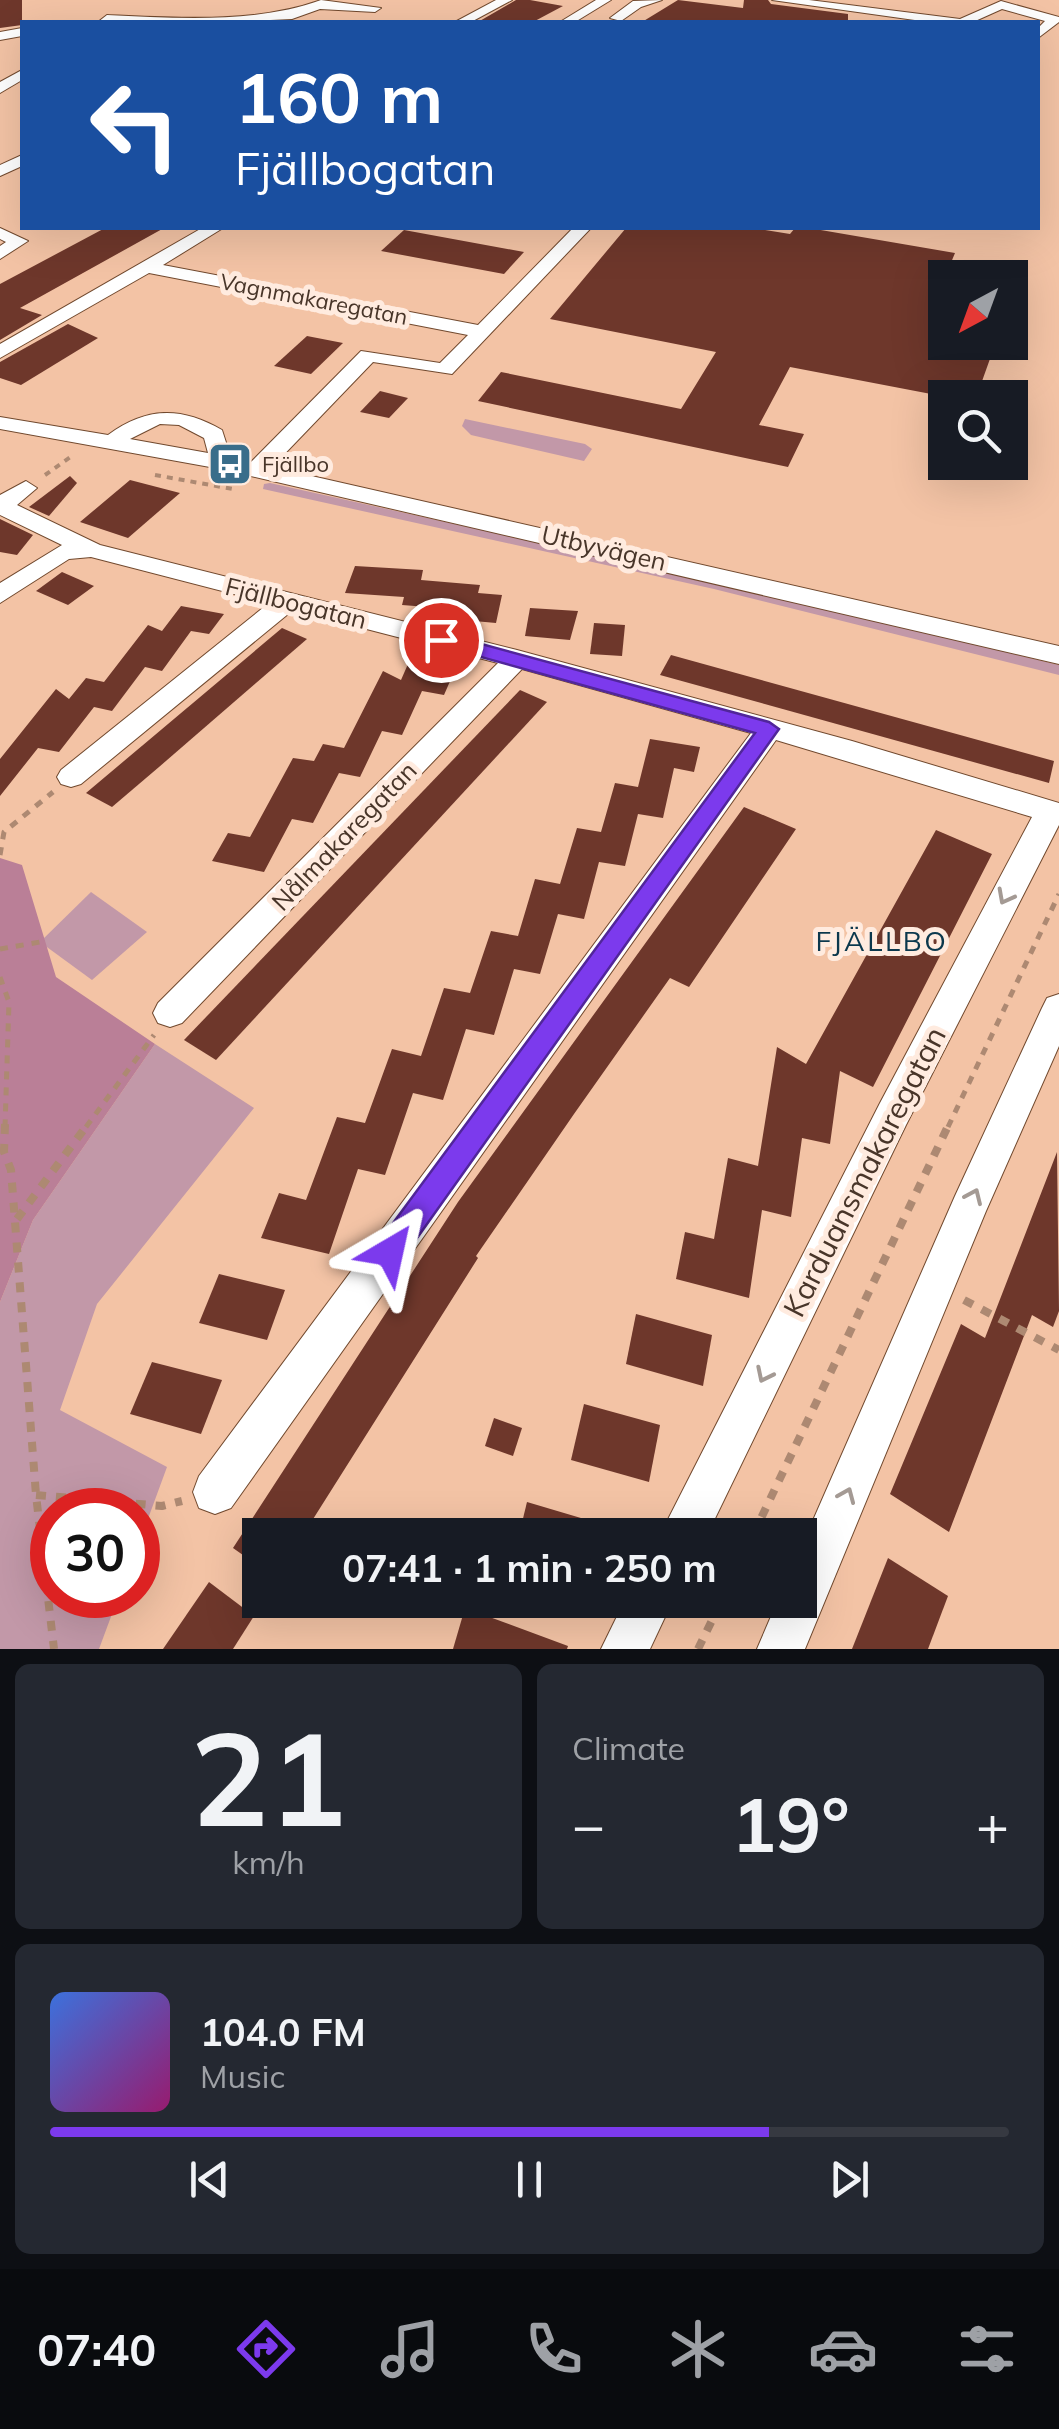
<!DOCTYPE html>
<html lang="en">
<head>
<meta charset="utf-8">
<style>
  :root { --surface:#171b24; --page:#242831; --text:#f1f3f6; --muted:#9ea1a6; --line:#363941; --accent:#7c3aed }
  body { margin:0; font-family:Mulish,sans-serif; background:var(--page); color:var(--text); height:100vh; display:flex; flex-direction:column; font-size:38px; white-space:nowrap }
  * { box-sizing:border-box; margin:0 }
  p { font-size:32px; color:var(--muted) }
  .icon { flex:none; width:55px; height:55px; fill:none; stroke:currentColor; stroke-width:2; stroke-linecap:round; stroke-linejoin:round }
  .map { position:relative; height:1649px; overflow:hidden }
  .side { display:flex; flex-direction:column; gap:15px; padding:15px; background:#0d0f14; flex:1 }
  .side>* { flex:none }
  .hud { position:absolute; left:20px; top:20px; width:1020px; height:210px; border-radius:0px; box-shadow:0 10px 40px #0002; background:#1a4fa0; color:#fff; overflow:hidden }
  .needle { width:65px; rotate:221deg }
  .fabs { position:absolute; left:928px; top:260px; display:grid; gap:20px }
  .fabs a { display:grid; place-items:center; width:100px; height:100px; border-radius:0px; background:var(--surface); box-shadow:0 10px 40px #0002; font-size:50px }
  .speed { position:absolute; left:30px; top:1488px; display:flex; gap:20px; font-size:50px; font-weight:700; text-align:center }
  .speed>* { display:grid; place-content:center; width:130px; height:130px; border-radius:50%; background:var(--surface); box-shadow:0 10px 40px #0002; line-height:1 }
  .speed .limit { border:15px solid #d22; background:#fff; color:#111 }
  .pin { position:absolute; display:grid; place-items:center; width:85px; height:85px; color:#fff; margin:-42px; border:5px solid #fff; border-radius:50%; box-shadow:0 2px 10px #0007 }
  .me { position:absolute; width:110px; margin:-55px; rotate:36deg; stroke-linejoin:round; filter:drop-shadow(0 0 8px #0008) }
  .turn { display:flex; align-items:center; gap:35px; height:210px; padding:0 50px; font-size:45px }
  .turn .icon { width:130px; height:130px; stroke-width:2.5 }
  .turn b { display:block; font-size:70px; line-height:85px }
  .big { font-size:75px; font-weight:700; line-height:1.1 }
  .side .card { flex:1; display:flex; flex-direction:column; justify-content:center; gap:15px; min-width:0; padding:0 35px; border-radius:15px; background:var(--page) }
  .side .dial { align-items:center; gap:0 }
  .dial b { font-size:130px; line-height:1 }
  .song { display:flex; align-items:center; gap:30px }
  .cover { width:120px; height:120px; border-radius:15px; background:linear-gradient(135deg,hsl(220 70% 55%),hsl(320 70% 35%)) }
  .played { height:10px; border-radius:5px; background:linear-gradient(90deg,var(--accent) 75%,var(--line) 75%) }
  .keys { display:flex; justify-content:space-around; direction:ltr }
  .heat { display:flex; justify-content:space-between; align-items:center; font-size:55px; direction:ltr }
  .side .tiles { flex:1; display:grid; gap:15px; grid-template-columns:1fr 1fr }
  .card:last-child { grid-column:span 2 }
  .trip { position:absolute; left:242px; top:1518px; width:575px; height:100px; border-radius:0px; background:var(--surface); box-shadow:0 10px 40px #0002; font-weight:700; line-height:100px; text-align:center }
  .tab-bar { display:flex; height:160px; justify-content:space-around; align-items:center; background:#090b0e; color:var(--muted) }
  .tab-bar .icon { width:70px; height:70px }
  .tab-bar .on { color:var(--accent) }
  .tab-bar b { font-size:45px; color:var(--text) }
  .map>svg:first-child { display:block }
  .green { fill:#c298a8 }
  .forest { fill:#ba7f97 }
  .building { fill:#6e372b }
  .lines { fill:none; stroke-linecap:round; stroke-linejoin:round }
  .minor-casing { stroke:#71492e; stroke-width:2 }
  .path-far2 { stroke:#ad8972; stroke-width:4; stroke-dasharray:6 6; stroke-linecap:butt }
  .path-far1 { stroke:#ad8972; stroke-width:5; stroke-dasharray:8 8; stroke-linecap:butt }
  .path { stroke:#ad8972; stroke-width:8; stroke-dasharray:10 10; stroke-linecap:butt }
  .minor { fill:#fff; fill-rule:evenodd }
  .oneway { stroke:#a49a94 }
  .route { fill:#7c3aed; stroke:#51269a; stroke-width:2.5 }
  .labels { text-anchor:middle; stroke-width:10; stroke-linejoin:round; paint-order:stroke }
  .far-street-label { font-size:22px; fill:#483529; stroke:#ffebdf }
  .far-poi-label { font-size:22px; fill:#483529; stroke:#ffebdf; text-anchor:start }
  .street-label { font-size:25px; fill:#483529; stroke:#ffebdf }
  .neighbourhood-label { font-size:28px; letter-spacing:2.5px; fill:#0b384d; stroke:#ffebdf }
  .near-street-label { font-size:30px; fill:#483529; stroke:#ffebdf }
</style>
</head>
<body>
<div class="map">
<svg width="1059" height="1649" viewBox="0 0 1059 1649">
  <rect width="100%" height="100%" fill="#f3c3a5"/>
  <g class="green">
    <path d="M465 419 585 444 592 449 584 461 471 435 462 426Z"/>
    <path d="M270 483 743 588 1059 665V675L714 589 263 489 264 484Z"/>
    <path d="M91 892 147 932 92 980 40 942Z"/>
    <path d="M155 1044 254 1108 97 1304 60 1410 167 1467 138 1546V1510H52V1595H119L99 1649H0V1302L33 1220Z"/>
  </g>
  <path class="forest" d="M0 858 22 865 56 977 155 1044 33 1220 0 1302Z"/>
  <g class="building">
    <path d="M0 0H22V25L0 28Z"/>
    <path d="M516 0H530L563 6 533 22H478Z"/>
    <path d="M678 0 743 8 744 0H768L771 4 848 14V22H642Z"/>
    <path d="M105 228H164L20 308 42 315 0 340V284Z"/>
    <path d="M626 228H752L790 234 795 228H809L955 253 945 277V342H996L976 398H952L790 367 759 425 804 434 788 467 478 401 501 372 681 409 716 352 550 319Z"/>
    <path d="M404 230 524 252 504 274 381 251Z"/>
    <path d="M68 324 98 338 21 385 0 378V362Z"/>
    <path d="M307 336 343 343 311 374 274 366Z"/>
    <path d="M380 391 408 398 389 418 360 412Z"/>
    <path d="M70 476 77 483 49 516 29 507Z"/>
    <path d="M130 480 180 493 128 538 80 522Z"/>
    <path d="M0 519 33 535 17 555 0 552Z"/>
    <path d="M355 566 423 570 421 580 480 585 478 593 502 595 496 623 463 620 466 610 402 605 404 597 345 593Z"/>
    <path d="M62 572 94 586 68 605 36 591Z"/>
    <path d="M181 606 224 614 209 634 191 631 162 671 145 667 112 711 94 707 59 752 38 748 0 796V759L56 689 69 699 86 678 104 682 148 625 162 631Z"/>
    <path d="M530 608 578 611 570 640 525 636Z"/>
    <path d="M594 623 625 625 622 656 590 654Z"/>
    <path d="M282 628 307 639 159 767 112 807 86 793Z"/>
    <path d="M671 655 1054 761 1049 783 660 675Z"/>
    <path d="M408 664 454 672 444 695 422 691 402 735 382 731 360 777 339 773 313 823 292 819 264 872 212 861 228 833 250 837 293 758 314 761 323 744 344 748 383 671 401 680Z"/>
    <path d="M520 690 547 702 216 1060 184 1040Z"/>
    <path d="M650 739 700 747 694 772 674 768 663 818 638 814 625 866 599 862 584 919 558 914 540 974 514 969 494 1035 466 1029 443 1100 413 1093 385 1175 358 1169 329 1254 261 1238 279 1193 306 1200 337 1117 365 1123 392 1049 421 1056 444 988 470 993 491 931 518 936 535 879 560 884 577 828 601 832 615 783 638 787Z"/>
    <path d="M744 807 796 829 689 987 670 978 574 1114 476 1256 478 1258 303 1535H260V1567L233 1548 458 1202Z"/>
    <path d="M936 830 992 854 873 1087 840 1071 830 1144 802 1138 791 1217 762 1210 749 1298 676 1279 685 1232 714 1239 728 1158 758 1166 777 1047 806 1064Z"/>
    <path d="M1057 1152 1059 1311 1053 1327 1032 1315 949 1532 890 1494 961 1324 985 1338Z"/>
    <path d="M219 1274 285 1290 267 1340 199 1323Z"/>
    <path d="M636 1314 712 1335 703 1386 626 1364Z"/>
    <path d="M152 1362 222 1380 201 1434 130 1414Z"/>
    <path d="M584 1404 660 1425 649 1482 571 1460Z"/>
    <path d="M494 1418 522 1428 513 1456 485 1446Z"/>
    <path d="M527 1502 618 1529 617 1535H519Z"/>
    <path d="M888 1558 948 1596 928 1649H852Z"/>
    <path d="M209 1582 254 1616 233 1649H163Z"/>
    <path d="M465 1608 568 1646 567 1649H453Z"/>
  </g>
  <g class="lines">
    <defs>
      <g id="minor">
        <path d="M321 0 381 8 375 12 320 9 292 19 225 22H98L107 15C176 18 255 24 321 0Z"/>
        <path d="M496 0H512L471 22H455Z"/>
        <path d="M596 0H611L575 22H560Z"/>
        <path d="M662 0 641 7 621 21 610 18 633 1Z"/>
        <path d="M772 0H809L960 19 1001 1 1059 17V22L1038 38V28L1045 21 1002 9 973 22H929Z"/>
        <path d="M22 28V36L0 40V32Z"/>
        <path d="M22 70V80L0 93V82Z"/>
        <path d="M22 155V166L0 176V165Z"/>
        <path d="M0 228 28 241 0 259V246L6 242 0 239Z"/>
        <path d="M202 228H223L163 265 478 325 573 228H591L452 374 373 362 272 467 1059 646V664L221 469 0 429V417L108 435C146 407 181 406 222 430L231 458 251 462 361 351 440 363 468 335 149 273 0 358V344ZM160 424 179 425 204 438 208 453 130 439Z"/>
        <path d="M26 481 37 488 17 505 100 545 517 650 852 741 1059 803V825L906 1125 707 1535H660L880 1103 1032 817 776 740 231 1508 215 1514 199 1508 193 1492 199 1476 751 733 522 669 182 1023 170 1027 158 1023 153 1013 158 1003 498 663 293 610 81 784 71 787 61 784 57 777 61 770 269 603 91 557 69 559 0 603V583L62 545 0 515V495Z"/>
        <path d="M1059 994V1046L986 1211 805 1649H757L778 1600H800V1550L955 1196 1042 1008 1047 998Z"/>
        <path d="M625 1600H673L650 1649H601Z"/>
      </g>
    </defs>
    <use href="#minor" class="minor-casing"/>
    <g class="path-far2">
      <path d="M45 475 72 456"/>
      <path d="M155 475 233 489"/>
    </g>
    <g class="path-far1">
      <path d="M0 855 4 832 53 792"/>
      <path d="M0 949 40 942"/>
      <path d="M0 977 9 1002 5 1127"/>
      <path d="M86 1127 154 1035"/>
      <path d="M948 1127 1059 894"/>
    </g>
    <g class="path">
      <path d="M5 1124 4 1152 11 1170 36 1495 54 1649"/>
      <path d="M17 1219 88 1124"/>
      <path d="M964 1300 1059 1350"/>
      <path d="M36 1495 162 1506 182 1501"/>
      <path d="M753 1535 949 1124"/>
      <path d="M698 1649 722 1600"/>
    </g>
    <use href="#minor" class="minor"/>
  </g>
  <defs><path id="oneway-chevron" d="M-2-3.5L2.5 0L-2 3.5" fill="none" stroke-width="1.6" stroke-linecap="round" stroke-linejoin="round" transform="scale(2.5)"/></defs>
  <g class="oneway">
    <use href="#oneway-chevron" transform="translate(1005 897) rotate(118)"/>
    <use href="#oneway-chevron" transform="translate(974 1196) rotate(-66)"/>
    <use href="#oneway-chevron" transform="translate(764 1375) rotate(116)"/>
    <use href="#oneway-chevron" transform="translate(847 1495) rotate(-67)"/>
  </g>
  <path class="route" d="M441 633 769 722 779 729 400 1262 390 1266 379 1262 375 1252 379 1242 755 733 434 644 431 640Z"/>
  <defs>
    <symbol id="bus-square" viewBox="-11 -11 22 22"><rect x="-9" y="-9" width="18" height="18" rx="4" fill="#396d8a" stroke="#ffebdf"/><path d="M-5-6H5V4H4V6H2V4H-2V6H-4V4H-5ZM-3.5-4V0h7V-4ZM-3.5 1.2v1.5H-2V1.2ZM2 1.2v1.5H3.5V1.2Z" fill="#fff"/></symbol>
  </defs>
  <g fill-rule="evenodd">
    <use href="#bus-square" x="205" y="439" width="50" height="50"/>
  </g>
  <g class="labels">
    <g class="far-street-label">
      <text transform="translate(314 299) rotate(11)" y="8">Vagnmakaregatan</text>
    </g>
    <g class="far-poi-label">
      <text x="262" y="472">Fjällbo</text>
    </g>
    <g class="street-label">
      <text transform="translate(604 548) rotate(13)" y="9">Utbyvägen</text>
      <text transform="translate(296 603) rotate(14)" y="9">Fjällbogatan</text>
      <text transform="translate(344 836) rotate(-46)" y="9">Nålmakaregatan</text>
    </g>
    <g class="neighbourhood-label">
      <text x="882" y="951">FJÄLLBO</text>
    </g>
    <g class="near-street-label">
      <text transform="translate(865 1172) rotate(-63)" y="10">Karduansmakaregatan</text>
    </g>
  </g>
</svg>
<div class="fabs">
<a><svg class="needle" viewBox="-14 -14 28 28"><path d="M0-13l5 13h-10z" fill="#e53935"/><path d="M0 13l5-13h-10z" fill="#9ea1a6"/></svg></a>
<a><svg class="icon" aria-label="search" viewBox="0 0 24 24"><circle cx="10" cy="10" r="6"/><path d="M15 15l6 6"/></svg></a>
</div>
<div class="speed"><div class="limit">30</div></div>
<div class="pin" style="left:441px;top:640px;background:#d93025"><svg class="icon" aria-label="arrive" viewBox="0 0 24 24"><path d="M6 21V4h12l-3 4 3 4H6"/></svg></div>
<svg class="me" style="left:390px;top:1252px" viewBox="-20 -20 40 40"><path d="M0-17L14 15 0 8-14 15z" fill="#7c3aed" stroke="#fff" stroke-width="4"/></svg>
<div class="trip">07:41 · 1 min · 250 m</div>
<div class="hud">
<div class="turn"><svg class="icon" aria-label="left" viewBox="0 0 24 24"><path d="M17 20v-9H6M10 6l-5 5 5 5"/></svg><div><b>160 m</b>Fjällbogatan</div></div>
</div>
</div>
<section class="side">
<div class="tiles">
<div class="card dial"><b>21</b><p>km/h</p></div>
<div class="card"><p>Climate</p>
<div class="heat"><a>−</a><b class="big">19°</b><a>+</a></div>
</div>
<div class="card">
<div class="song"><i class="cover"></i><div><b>104.0 FM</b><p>Music</p></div></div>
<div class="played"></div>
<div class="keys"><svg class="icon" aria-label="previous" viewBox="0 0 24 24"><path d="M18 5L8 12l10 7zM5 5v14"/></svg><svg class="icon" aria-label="pause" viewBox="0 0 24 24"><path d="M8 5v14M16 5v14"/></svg><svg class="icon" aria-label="next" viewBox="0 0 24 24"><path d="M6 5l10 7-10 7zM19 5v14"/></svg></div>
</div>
</div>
</section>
<nav class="tab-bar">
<b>07:40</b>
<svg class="icon on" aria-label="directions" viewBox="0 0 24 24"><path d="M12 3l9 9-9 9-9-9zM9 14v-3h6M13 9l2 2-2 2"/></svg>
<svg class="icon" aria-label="music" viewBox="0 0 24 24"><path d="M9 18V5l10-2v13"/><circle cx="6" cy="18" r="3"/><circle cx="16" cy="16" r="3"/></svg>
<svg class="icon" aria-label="phone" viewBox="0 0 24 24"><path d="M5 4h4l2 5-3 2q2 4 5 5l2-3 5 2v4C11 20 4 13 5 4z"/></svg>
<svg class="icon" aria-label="climate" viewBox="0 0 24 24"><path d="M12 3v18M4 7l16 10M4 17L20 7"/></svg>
<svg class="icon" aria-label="car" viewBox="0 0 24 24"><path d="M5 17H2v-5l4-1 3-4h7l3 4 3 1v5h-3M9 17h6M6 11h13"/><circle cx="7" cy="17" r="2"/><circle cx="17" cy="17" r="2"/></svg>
<svg class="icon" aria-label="filters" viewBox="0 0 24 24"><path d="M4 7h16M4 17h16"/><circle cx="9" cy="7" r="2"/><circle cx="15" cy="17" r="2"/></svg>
</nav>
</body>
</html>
